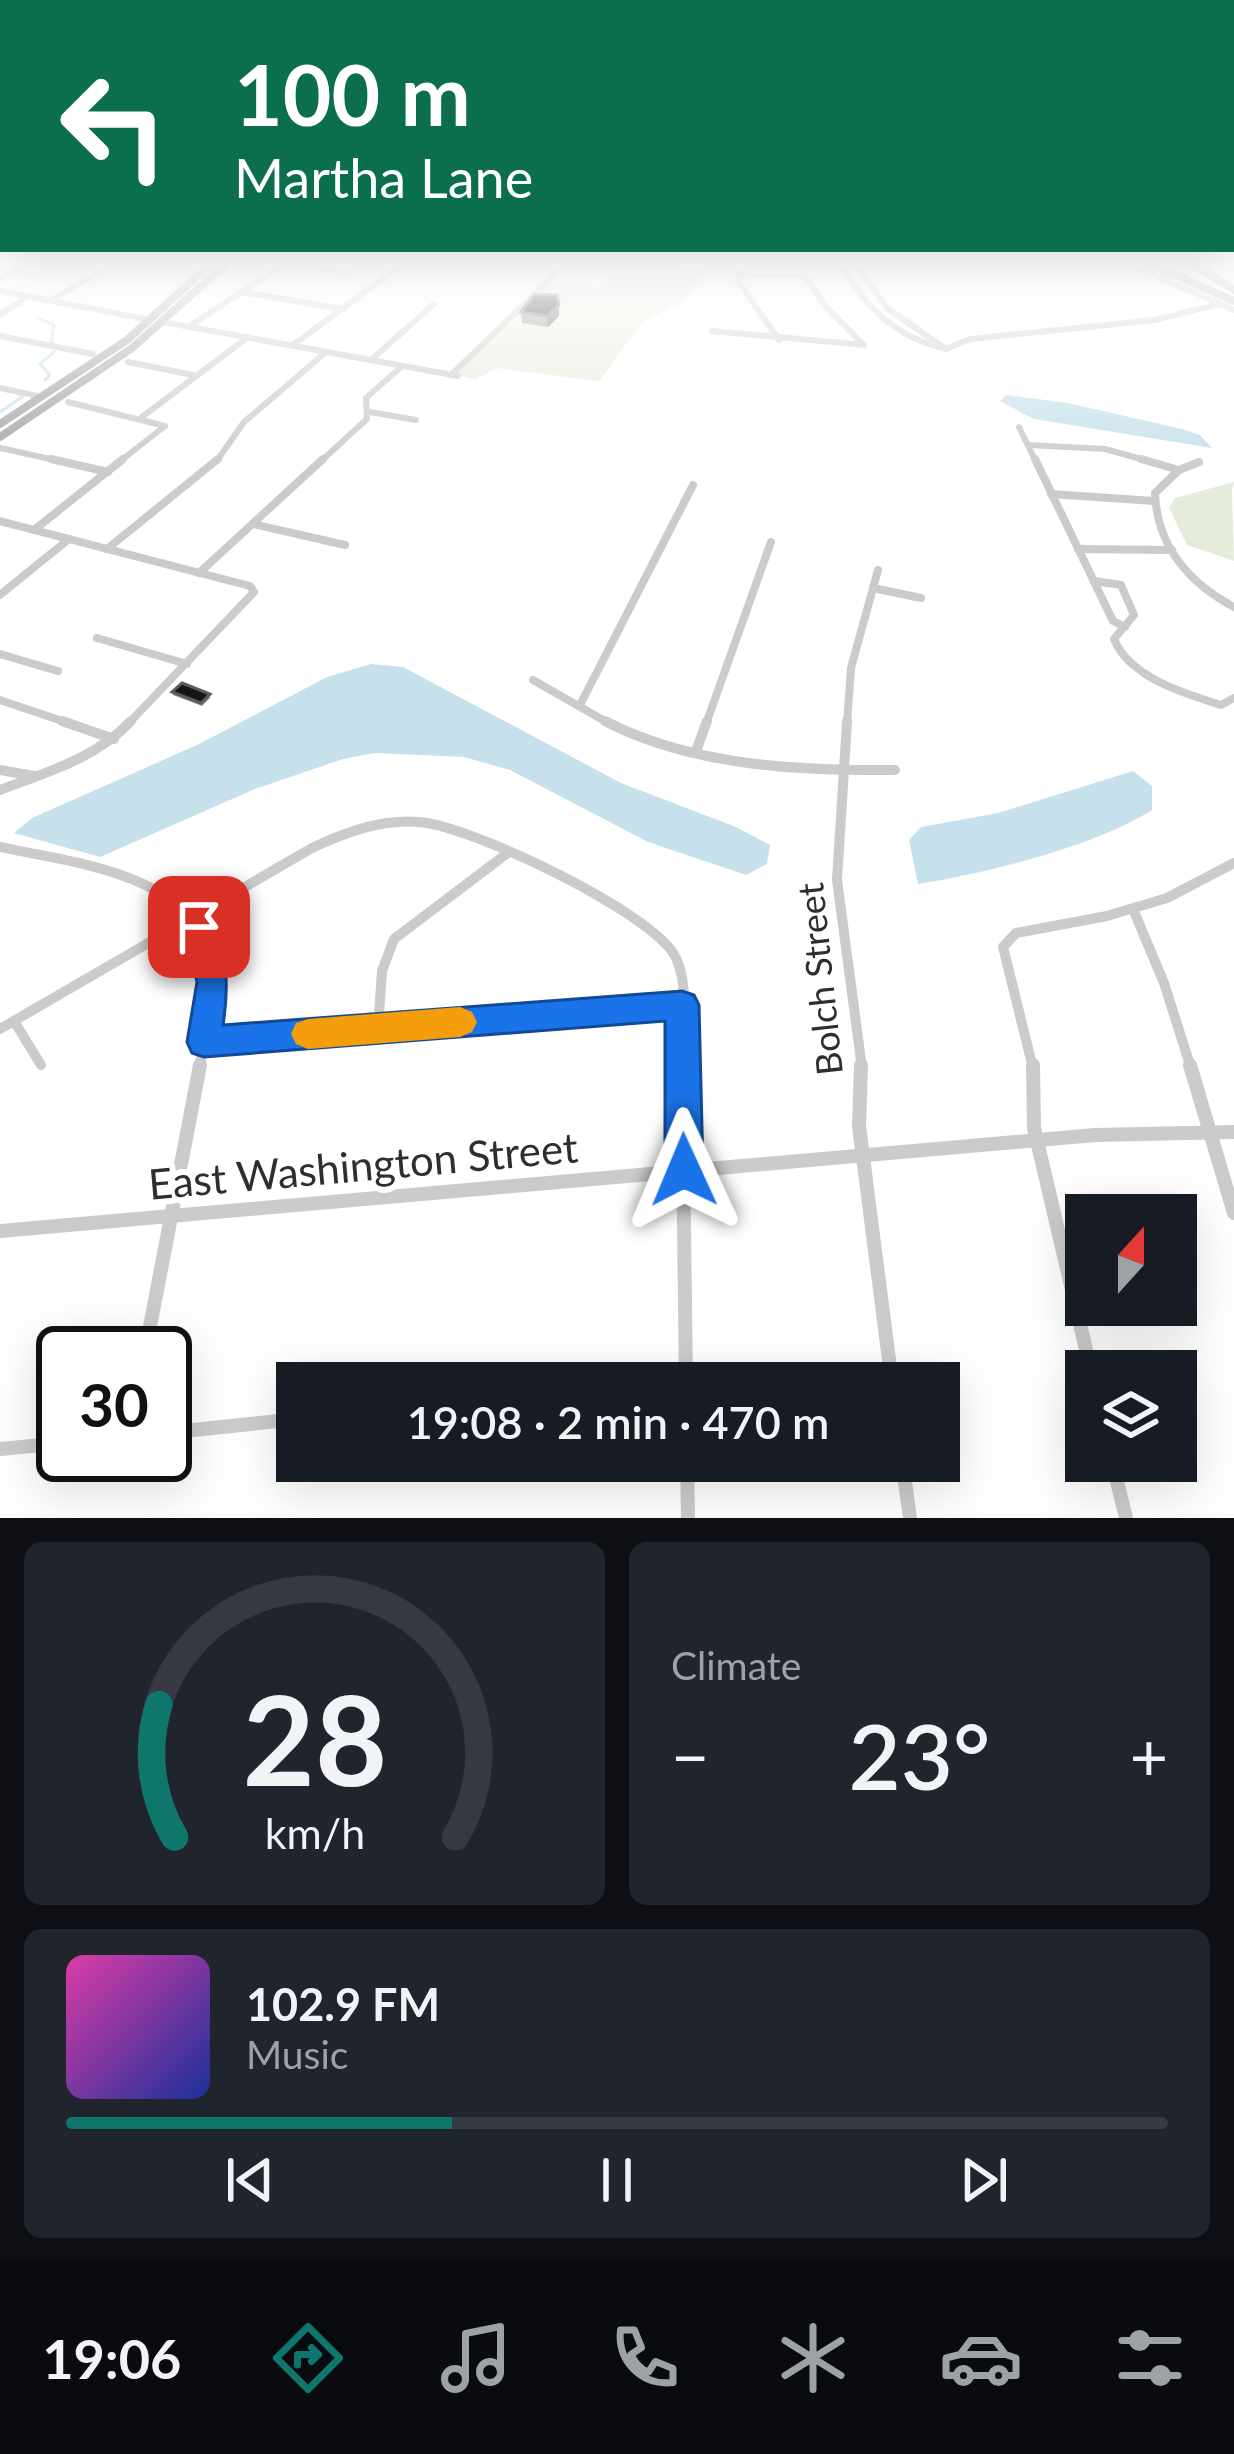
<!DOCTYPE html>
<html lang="en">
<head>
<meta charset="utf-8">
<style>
  :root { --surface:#171b24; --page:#20242c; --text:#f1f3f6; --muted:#9ea1a6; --line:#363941; --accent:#0f766e }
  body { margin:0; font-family:Lato,sans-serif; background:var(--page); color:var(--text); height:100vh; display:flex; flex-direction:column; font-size:45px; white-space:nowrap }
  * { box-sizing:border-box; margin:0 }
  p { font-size:39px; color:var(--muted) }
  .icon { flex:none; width:66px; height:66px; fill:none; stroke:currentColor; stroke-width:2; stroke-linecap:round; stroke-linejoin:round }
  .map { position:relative; height:1518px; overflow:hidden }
  .drawer { display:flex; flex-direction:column; gap:24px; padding:24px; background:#0d0f14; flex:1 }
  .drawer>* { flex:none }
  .top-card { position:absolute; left:0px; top:0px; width:1236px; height:252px; box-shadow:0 12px 48px #0002; background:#0b6e4f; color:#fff; overflow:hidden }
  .needle { width:78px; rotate:21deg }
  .controls { position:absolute; left:1065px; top:1194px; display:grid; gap:24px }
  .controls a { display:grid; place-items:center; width:132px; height:132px; border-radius:0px; background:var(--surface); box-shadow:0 12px 48px #0002; font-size:60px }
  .speed { position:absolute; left:36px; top:1326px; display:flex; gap:24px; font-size:60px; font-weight:700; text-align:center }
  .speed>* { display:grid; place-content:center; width:156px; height:156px; border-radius:50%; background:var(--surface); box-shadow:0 12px 48px #0002; line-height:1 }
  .speed .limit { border:6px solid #111; border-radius:18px; background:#fff; color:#111 }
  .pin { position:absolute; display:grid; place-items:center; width:102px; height:102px; color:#fff; margin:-51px; border-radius:24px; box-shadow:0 6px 18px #0006 }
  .me { position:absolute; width:132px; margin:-66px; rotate:359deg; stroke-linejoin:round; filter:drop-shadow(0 0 9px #0008) }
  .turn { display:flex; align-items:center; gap:42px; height:252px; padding:0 36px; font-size:54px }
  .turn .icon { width:156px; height:156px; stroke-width:2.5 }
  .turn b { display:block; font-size:84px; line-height:102px }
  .big { font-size:90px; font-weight:600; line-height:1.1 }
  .drawer .widget { flex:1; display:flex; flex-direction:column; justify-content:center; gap:18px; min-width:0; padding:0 42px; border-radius:18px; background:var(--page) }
  .drawer .dial { align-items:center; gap:0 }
  .dial svg { height:312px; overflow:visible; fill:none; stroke:var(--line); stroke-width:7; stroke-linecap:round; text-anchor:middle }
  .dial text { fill:var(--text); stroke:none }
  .song { display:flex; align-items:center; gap:36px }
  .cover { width:144px; height:144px; border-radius:18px; background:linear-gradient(135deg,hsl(320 70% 55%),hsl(230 70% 35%)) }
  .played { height:12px; border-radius:6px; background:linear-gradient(90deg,var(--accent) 35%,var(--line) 35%) }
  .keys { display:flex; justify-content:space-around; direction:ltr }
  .heat { display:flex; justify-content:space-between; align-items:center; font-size:66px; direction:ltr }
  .drawer .tiles { flex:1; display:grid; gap:24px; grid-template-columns:1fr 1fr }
  .widget:last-child { grid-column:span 2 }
  .trip { position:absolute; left:276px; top:1362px; width:684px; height:120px; border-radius:0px; background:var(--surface); box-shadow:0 12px 48px #0002; font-weight:600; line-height:120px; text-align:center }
  .tab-bar { display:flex; height:192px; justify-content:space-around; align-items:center; background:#090b0e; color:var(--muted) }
  .tab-bar .icon { width:84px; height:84px }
  .tab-bar .current { color:var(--accent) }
  .tab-bar b { font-size:54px; color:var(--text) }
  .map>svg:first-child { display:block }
  .green { fill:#e6ecdb }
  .water { fill:#c7e1ec }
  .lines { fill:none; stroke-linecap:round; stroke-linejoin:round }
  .stream { stroke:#c7e1ec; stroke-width:3 }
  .minor-far3 { stroke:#cbcbcb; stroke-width:6 }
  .minor-far2 { stroke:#cbcbcb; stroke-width:8 }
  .minor-far1 { stroke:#cbcbcb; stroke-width:10 }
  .minor { stroke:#cbcbcb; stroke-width:14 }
  .major { stroke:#a6a6a6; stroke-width:8 }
  .wall { fill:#8a8a8a }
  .shaded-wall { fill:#5b5b5b }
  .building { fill:#151515; stroke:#5b5b5b; stroke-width:3 }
  .route { fill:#1a73e8; stroke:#114b97; stroke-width:3 }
  .slow { fill:#f59e0b }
  .labels { text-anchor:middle; stroke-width:12; stroke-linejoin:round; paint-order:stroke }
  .street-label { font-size:36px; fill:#2e2e2e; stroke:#fff }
  .near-street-label { font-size:42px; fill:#2e2e2e; stroke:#fff }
</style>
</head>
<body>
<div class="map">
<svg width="1234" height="1518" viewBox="0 0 1234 1518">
  <rect width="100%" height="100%" fill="#fff"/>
  <g class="green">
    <path d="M623 261 710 267 684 301 643 321 599 381 496 368 475 380 454 373 548 281 597 289Z"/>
    <path d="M1234 482 1232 491 1234 561 1187 545 1169 508 1175 498Z"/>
  </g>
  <g class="water">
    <path d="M1006 395 1068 403 1182 429 1200 435 1212 448 1034 419 1000 401Z"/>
    <path d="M371 664 403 667 621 783 736 827 770 845 767 864 746 875 648 842 510 770 464 757 375 753 343 759 255 789 100 857 14 833 32 818 197 745 327 677Z"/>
    <path d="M1133 771 1152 786V810C1096 846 984 874 918 884L909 840 921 827 998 813Z"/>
  </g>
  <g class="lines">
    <g class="stream">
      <path d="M38 318 54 325 51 344"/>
      <path d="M45 380 50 375 40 364 55 351"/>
      <path d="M0 412 22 397"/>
    </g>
    <g class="minor-far3">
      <path d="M747 261 738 281 779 340"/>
      <path d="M841 261C862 306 897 338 946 349"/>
      <path d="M854 261 887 308 946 349"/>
      <path d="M1122 261 1234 310"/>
      <path d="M287 262 346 273"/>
      <path d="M738 274 805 276 826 307 864 345"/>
      <path d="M0 279 34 261"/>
      <path d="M0 291 151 320"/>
      <path d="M242 292 343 309"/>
      <path d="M51 300 119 261"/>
      <path d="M0 315 28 296"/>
      <path d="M163 322 458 376"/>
      <path d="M191 325 287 262"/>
      <path d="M712 331 864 345"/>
      <path d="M0 336 93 354"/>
      <path d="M293 345 407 261"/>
      <path d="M946 349 970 339 1155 320 1219 304"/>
      <path d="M371 360 434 304"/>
      <path d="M128 362 193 375"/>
      <path d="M451 375 569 261"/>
      <path d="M0 388 42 397"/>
      <path d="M68 402 165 426 119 462"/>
      <path d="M370 412 416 420"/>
      <path d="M142 417 248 337"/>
      <path d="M1019 427 1036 462"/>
      <path d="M1028 445 1105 449 1152 462"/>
      <path d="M0 448 64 462"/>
      <path d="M216 462 244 422 326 352"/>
      <path d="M320 462 367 419 366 398 402 366"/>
    </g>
    <g class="minor-far2">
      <path d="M51 459 108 472"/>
      <path d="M1035 459 1113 621 1125 627"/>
      <path d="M1141 459 1179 470"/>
      <path d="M1199 462 1179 470 1155 493C1157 546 1189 583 1234 607"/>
      <path d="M1051 494 1154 501"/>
      <path d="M0 521 250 586 254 592 128 724"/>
      <path d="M253 524 345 545"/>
      <path d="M34 530 123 459"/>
      <path d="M107 549 218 459"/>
      <path d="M1078 549 1172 550"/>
      <path d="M199 573 323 459"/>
      <path d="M1094 581 1121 585 1134 615 1114 639C1129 677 1185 694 1221 705L1234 698"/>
      <path d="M873 588 921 598"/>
      <path d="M0 595 69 539"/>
      <path d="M97 638 187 664"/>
      <path d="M0 654 58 671"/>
      <path d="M533 680 610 724"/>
      <path d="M0 700 71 724"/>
      <path d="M580 705 693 485"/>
      <path d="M706 724 771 542"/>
      <path d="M847 724 851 668 878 570"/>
    </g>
    <g class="minor-far1">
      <path d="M62 721 114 739"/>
      <path d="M605 721C691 766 800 771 895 770"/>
      <path d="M847 721 837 880 862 1068"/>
      <path d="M696 751 707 721"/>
      <path d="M0 770 34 776"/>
      <path d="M0 790C47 772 95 759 131 721"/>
      <path d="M0 847C72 863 201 873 210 967 213 1002 206 1034 199 1068"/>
      <path d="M1133 909 1164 983 1191 1068"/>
      <path d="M14 1021 41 1065"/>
      <path d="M0 1029 312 848C346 832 381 819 419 822 469 825 655 913 676 958 690 987 682 1036 682 1068"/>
      <path d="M378 1029 382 971 394 939 509 852"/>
      <path d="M204 1042 682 1005"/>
      <path d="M1033 1068 1003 947 1016 933 1107 916 1167 898 1234 863"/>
    </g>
    <g class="minor">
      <path d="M682 1065 686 1383"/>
      <path d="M861 1065 859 1126 892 1383"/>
      <path d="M1033 1065 1034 1128 1091 1371"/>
      <path d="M1190 1065 1234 1213"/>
      <path d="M0 1231 1095 1135 1234 1132"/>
      <path d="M145 1353 200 1065"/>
      <path d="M662 1383 686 1381"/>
      <path d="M165 1433 297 1419"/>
      <path d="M0 1449 63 1443"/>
      <path d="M687 1461 688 1518"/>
      <path d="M902 1461 910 1518"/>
      <path d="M1112 1461 1126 1518"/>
    </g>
    <g class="major">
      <path d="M1144 261 1234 301"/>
      <path d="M1188 261 1234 290"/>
      <path d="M0 424 127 340 214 261"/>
      <path d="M0 437 132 348 229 261"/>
    </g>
  </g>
  <g class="wall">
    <path d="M559 305V316L548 327 522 323 521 312Z"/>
    <path d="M172 692 211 697 202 706 173 695Z"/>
  </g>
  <path class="shaded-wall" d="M559 305V316L548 327 547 316Z"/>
  <g class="building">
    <path d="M534 295H557L559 305 547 316 521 312Z"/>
    <path d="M182 683 210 694 201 703 172 692Z"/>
  </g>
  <linearGradient id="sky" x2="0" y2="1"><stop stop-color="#9bc6ea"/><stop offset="0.55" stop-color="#fff"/><stop offset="1" stop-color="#fff" stop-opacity="0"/></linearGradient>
  <rect width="1234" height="474" fill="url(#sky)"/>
  <path class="route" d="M199 915 210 918C228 954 229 987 223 1025L682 991 694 995 699 1005 703 1170 697 1183 684 1188 671 1183 665 1170V1021L204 1057 192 1053 187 1042 197 982 183 927 188 918Z"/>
  <path class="slow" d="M460 1007 472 1012 477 1022 472 1032 460 1037 308 1049 296 1044 291 1034 296 1023 308 1019Z"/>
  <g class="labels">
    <g class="street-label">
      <text transform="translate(820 979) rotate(-96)" y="13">Bolch Street</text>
    </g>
    <g class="near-street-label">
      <text transform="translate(363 1166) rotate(-5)" y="15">East Washington Street</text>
    </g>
  </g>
</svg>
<div class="controls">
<a><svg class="needle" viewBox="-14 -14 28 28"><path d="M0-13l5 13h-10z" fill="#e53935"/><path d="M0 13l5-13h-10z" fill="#9ea1a6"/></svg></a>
<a><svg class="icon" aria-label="layers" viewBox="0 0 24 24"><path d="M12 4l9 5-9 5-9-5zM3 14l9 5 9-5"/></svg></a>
</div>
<div class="speed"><div class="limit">30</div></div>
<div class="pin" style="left:199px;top:927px;background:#d93025"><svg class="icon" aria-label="arrive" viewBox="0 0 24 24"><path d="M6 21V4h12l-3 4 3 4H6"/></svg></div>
<svg class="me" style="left:684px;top:1170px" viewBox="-20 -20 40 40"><path d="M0-17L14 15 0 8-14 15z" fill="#1a73e8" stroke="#fff" stroke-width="4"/></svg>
<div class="trip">19:08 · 2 min · 470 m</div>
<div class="top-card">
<div class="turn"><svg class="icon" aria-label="left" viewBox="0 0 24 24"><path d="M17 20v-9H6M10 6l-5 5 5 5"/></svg><div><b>100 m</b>Martha Lane</div></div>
</div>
</div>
<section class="drawer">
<div class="tiles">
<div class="widget dial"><svg viewBox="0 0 100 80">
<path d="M14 69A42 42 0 1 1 86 69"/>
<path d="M14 69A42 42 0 0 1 10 35" stroke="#0f766e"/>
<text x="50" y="56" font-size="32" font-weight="700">28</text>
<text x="50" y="72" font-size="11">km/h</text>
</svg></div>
<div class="widget"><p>Climate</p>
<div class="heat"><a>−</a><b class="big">23°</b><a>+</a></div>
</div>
<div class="widget">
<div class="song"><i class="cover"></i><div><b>102.9 FM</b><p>Music</p></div></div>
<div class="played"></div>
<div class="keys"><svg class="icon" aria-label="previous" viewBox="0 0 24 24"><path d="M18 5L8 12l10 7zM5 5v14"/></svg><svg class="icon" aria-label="pause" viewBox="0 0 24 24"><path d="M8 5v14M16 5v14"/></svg><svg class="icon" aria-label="next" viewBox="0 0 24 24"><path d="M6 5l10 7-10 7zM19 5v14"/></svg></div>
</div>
</div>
</section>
<nav class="tab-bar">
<b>19:06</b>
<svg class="icon current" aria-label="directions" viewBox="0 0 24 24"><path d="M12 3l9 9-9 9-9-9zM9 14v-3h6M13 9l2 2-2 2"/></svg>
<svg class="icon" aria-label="music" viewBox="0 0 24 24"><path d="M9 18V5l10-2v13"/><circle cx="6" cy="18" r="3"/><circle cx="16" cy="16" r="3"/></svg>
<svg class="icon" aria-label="phone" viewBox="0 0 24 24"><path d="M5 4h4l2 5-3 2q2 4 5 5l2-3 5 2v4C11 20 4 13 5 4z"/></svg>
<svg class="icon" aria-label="climate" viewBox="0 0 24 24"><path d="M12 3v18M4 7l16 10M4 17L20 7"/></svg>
<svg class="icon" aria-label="car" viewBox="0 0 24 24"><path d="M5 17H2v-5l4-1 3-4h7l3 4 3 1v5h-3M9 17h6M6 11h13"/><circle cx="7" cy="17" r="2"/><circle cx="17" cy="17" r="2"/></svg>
<svg class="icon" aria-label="filters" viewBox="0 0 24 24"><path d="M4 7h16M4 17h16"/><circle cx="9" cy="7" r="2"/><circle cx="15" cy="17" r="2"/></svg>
</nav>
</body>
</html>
